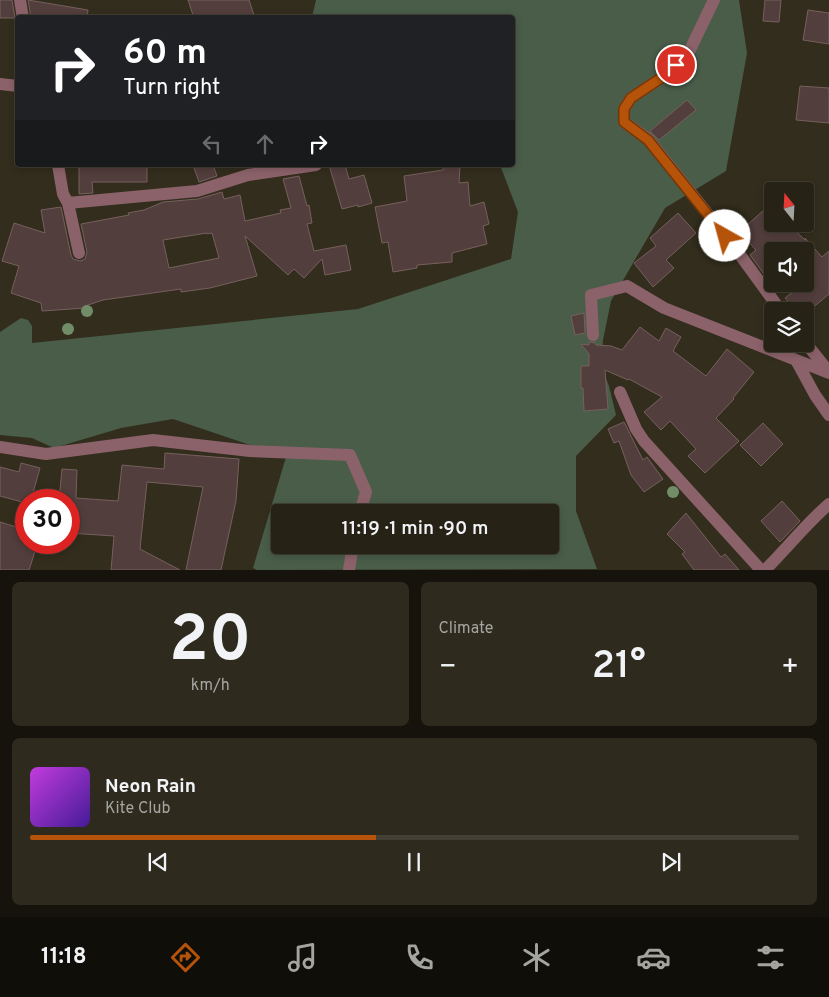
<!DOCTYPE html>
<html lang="en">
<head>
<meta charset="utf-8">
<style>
  :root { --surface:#262215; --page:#2e2a1e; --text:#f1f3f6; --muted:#a4a4a0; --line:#423f34; --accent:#b45309 }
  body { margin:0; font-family:Overpass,sans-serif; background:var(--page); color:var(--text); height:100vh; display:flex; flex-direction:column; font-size:19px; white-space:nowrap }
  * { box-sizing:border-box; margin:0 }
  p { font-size:16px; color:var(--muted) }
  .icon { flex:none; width:28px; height:28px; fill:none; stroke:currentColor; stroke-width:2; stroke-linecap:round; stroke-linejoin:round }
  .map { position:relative; height:570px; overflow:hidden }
  .panel { display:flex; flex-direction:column; gap:12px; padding:12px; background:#15130c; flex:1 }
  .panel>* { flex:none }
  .top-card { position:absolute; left:15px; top:15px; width:500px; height:152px; border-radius:5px; box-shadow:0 2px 8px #0003,0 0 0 1px var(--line); background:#202124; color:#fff; overflow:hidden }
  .needle { width:32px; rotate:342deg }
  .fabs { position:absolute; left:764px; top:182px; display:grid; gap:10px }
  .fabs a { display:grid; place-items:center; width:50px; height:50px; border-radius:5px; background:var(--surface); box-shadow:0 2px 8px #0003,0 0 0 1px var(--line); font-size:25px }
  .speed { position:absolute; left:15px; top:489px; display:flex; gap:10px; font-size:25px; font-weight:700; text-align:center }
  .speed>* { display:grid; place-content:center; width:65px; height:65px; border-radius:50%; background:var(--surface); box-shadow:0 2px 8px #0003,0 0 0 1px var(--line); line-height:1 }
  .speed .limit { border:8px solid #d22; background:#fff; color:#111 }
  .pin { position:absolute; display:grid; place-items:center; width:42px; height:42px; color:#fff; margin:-21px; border:2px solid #fff; border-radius:50%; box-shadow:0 1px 5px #0007 }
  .me { position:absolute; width:55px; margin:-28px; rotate:322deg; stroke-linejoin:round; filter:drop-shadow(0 0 4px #0008) }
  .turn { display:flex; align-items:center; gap:18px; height:105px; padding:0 25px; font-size:22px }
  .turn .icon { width:65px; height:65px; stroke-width:2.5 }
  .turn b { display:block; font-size:35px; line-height:42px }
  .lanes { display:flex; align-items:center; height:48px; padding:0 25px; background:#0003; justify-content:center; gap:25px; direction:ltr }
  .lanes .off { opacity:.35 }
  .big { font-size:38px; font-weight:600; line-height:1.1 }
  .panel .tile { flex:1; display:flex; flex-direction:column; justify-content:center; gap:8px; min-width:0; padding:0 18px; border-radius:8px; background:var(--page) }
  .panel .dial { align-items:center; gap:0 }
  .dial b { font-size:65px; line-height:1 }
  .song { display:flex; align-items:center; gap:15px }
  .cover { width:60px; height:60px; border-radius:8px; background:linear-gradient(135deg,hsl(290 70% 55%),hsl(260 70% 35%)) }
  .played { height:5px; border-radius:2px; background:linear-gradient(90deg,var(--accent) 45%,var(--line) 45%) }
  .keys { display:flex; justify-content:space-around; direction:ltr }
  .heat { display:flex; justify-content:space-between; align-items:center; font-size:28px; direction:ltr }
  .panel .tiles { flex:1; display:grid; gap:12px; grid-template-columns:1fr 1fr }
  .tile:last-child { grid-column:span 2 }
  .trip { position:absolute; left:271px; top:504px; width:288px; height:50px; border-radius:5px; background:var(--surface); box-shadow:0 2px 8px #0003,0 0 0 1px var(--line); font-weight:600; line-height:50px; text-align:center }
  .dock { display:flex; height:80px; justify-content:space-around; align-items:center; background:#0f0e08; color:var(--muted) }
  .dock .icon { width:35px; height:35px }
  .dock .on { color:var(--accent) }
  .dock b { font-size:22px; color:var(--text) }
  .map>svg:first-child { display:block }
  .green { fill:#495d49; fill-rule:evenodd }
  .building { fill:#523e3c; stroke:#76605e; fill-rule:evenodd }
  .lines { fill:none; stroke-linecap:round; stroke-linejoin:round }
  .minor { stroke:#8c626a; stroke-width:12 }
  .tree { fill:#718d67 }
  .route-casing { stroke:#753606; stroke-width:12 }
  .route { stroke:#b45309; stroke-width:9 }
</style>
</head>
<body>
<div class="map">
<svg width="829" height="570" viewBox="0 0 829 570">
  <rect width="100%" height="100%" fill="#322d1c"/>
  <path class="green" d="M316 0H739L747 53 726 171 665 208 611 301 603 340 601 366 609 386 616 415 576 456V511L597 569 257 570 253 568 286 457 173 419 121 428 54 448 32 438 0 435V332L21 318 28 320 32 326V343L358 309 511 259 518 212 500 165H512V18L312 17ZM280 512H550V545H280Z"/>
  <g class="building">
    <path d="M0 0H12L15 18H0Z"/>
    <path d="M28 0 88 10 87 18H31Z"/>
    <path d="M188 0H249L255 18H194Z"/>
    <path d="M765 0H781L779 22 763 21Z"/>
    <path d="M808 10 829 13V44L803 40Z"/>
    <path d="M800 86 829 88V123L796 120Z"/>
    <path d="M687 100 696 110 659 140 650 131Z"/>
    <path d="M79 165H147V182H92L93 193 79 194Z"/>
    <path d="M193 165H213L217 176 199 182Z"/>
    <path d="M329 165H345L349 179 364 175 372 203 358 207V205L342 209Z"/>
    <path d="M444 165 460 166 459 183 468 182 470 206 484 202 489 224 483 226 487 244 452 253V262L417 265V268L393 272 388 242 382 243 375 207 407 201 404 176 443 170Z"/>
    <path d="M299 176 307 206 309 205 312 223 307 224 314 251 346 245 351 270 325 275 322 259 304 278 294 269 288 275 245 236 257 276 210 288 181 292V289L103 300 85 306V308L42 311 41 303 11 293 19 266 2 261 14 223 45 233 41 210 61 207 71 255 73 259 80 261 85 259 87 252 81 224 129 215 128 213 144 210 163 202 198 199 222 192 224 199 240 195 245 221 281 213 280 210 291 208 283 179ZM207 233V234L212 233 219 258 169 268 163 240Z"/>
    <path d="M772 203V224H788L805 240V238L822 257 829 251V294L809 311H796L785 298 803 284H805V251H772V285L750 255 756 250 739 232Z"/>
    <path d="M678 213 696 233 666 260 674 268 653 287 634 263 656 246 650 238Z"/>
    <path d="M584 313 585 333 575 335 571 316Z"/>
    <path d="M640 327 659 341 666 328 681 337 673 351 706 376 727 349 754 372 733 398 734 399 716 418 739 441 705 473 688 456 696 449 670 421 661 430 644 412 662 397 629 379 628 380 605 370 608 409 584 411 583 388H581V366H589V354L581 344 589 345V342L595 343 596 345 611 346 622 350Z"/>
    <path d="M624 422 643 460 647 457 663 479 644 492 631 475 619 441 614 443 608 429Z"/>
    <path d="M763 423 783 444 761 466 740 445Z"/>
    <path d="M165 453 239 459 236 501 221 570H186L203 487 147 482 140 549 180 570H111L114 536 69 533V500H59L62 469 77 470 76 498 118 501 122 465 164 469Z"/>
    <path d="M21 463 40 468 31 500H26V503L0 496V467L19 472Z"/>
    <path d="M782 501 800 521 780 542 761 521Z"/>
    <path d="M686 513 721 557 725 554 739 570H694L682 554 685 552 667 534Z"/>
    <path d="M0 522 26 530V542H38L29 570H0Z"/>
  </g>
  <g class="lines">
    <g class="minor">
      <path d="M20 0 23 18"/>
      <path d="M714 0 688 54 664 76 631 98 624 109V122L648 139 735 248 781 311"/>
      <path d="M0 84 18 86"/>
      <path d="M58 165 63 194 68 203 197 191 248 175 316 165"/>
      <path d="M68 203 79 253"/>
      <path d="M593 335 591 295 627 286 664 308 829 373"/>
      <path d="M805 342 829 372"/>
      <path d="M797 362 815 395 829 415"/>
      <path d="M620 392 636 429 644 441 761 570"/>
      <path d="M0 447 46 454 153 440 250 451 350 455 366 492 360 512"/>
      <path d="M349 570 353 545"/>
      <path d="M765 570C787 548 806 524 829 504"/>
    </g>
  </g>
  <g class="tree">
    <circle cx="87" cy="311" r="6"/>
    <circle cx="68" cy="329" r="6"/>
    <circle cx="673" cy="492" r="6"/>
  </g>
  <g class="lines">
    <defs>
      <path id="route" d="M676 65 664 76 631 98 624 109V122L648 140 725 236"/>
    </defs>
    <use href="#route" class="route-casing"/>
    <use href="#route" class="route"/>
  </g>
</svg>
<div class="fabs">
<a><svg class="needle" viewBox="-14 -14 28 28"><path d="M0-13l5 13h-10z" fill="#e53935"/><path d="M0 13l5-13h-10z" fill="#a4a4a0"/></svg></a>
<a><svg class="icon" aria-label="sound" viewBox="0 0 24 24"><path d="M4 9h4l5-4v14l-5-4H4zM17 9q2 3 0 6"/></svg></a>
<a><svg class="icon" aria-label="layers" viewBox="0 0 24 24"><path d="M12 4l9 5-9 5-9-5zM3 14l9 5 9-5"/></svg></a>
</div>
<div class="speed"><div class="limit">30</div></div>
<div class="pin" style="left:676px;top:65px;background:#d93025"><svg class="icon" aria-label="arrive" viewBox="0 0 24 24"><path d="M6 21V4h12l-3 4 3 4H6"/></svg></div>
<svg class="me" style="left:725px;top:236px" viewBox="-20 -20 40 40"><circle r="19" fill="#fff"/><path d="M0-13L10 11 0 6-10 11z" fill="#b45309"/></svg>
<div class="trip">11:19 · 1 min · 90 m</div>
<div class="top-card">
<div class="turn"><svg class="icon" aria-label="right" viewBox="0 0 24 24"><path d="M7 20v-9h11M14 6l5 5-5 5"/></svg><div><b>60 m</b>Turn right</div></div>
<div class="lanes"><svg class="icon off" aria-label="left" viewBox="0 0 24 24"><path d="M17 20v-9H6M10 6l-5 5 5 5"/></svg><svg class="icon off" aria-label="ahead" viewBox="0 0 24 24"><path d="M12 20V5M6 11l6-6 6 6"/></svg><svg class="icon" aria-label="right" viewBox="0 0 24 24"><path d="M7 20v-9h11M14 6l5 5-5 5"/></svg></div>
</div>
</div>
<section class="panel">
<div class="tiles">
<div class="tile dial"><b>20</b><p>km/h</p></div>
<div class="tile"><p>Climate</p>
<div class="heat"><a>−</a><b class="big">21°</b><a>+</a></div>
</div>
<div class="tile">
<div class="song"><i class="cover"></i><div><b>Neon Rain</b><p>Kite Club</p></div></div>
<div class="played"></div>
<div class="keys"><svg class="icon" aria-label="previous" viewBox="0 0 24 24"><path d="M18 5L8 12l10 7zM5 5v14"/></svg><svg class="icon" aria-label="pause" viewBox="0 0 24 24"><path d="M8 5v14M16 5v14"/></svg><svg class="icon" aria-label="next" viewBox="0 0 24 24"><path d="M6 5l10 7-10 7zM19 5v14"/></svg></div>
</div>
</div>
</section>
<nav class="dock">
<b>11:18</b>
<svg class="icon on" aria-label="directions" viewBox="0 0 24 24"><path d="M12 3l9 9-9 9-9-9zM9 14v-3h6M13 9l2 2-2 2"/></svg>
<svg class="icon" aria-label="music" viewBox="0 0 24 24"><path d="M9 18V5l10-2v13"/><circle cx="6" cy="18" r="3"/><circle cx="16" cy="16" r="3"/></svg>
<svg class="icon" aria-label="phone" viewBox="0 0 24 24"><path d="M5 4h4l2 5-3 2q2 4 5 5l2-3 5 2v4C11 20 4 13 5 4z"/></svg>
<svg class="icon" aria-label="climate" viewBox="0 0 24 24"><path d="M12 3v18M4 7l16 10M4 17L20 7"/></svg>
<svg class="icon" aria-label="car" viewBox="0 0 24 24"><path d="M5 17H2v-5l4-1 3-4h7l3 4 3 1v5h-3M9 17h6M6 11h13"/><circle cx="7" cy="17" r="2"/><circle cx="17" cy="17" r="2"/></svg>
<svg class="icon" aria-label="filters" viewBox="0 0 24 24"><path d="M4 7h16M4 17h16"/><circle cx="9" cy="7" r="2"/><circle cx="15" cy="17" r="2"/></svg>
</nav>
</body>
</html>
